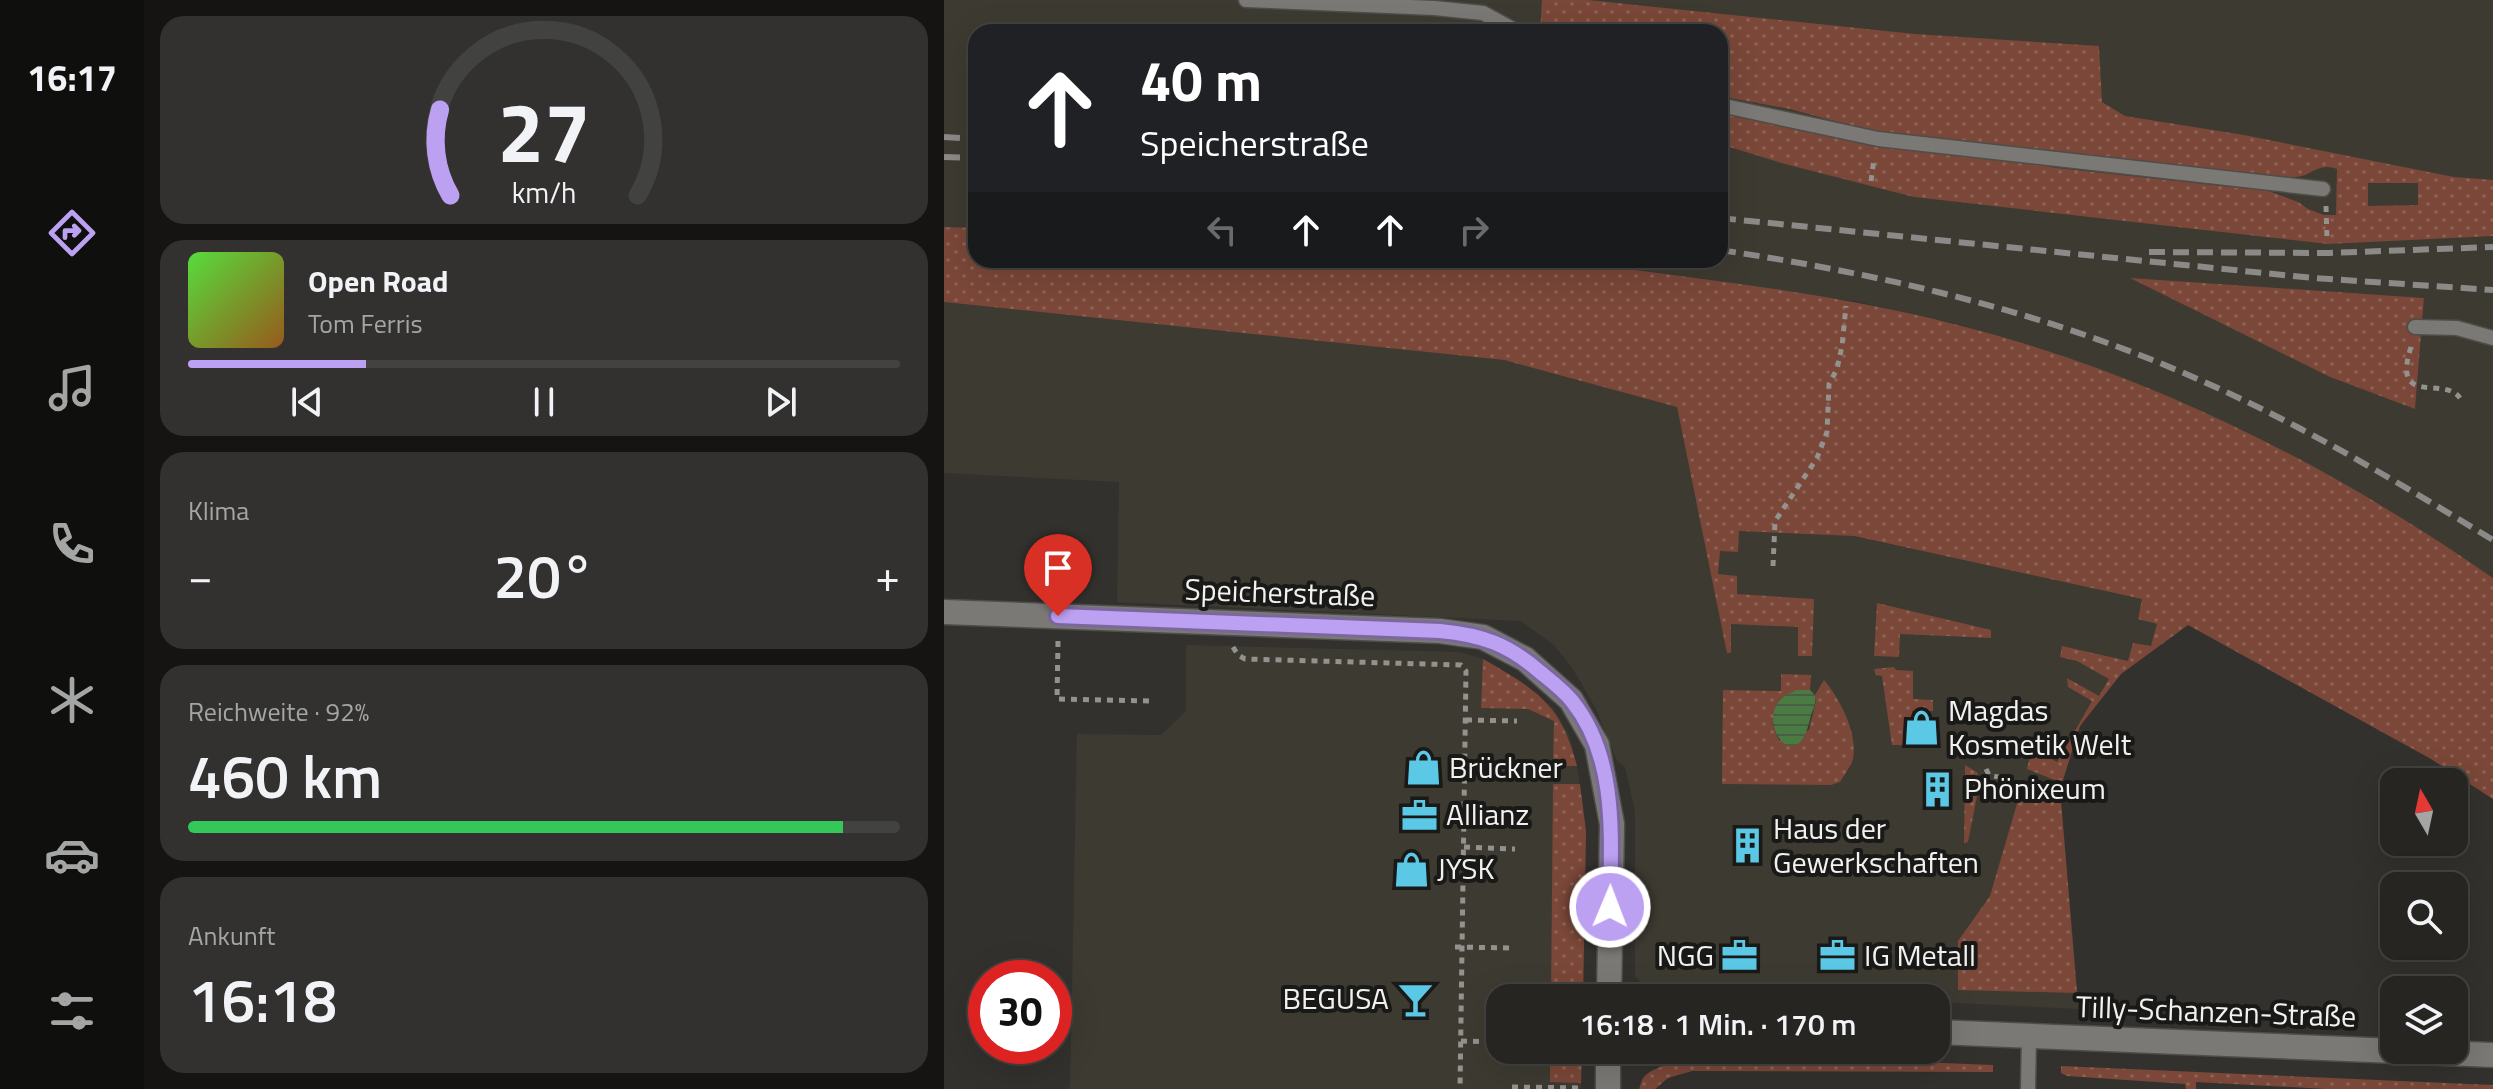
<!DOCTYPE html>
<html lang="de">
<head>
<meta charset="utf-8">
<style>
  :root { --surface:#262522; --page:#32312f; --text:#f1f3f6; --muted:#a4a5a5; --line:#424240; --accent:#bca0f2 }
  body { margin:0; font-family:"Titillium Web",sans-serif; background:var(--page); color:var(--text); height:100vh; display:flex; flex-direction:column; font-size:30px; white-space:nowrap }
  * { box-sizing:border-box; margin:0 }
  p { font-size:26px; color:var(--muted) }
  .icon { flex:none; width:44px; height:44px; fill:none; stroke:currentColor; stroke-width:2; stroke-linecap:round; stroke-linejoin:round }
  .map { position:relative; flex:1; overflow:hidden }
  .panel { display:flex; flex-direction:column; gap:16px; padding:16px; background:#151413; width:800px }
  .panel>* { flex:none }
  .banner { position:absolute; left:24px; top:24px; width:760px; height:244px; border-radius:24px; box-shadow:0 8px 32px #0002,0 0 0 2px var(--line); background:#202124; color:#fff; overflow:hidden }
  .needle { width:52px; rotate:351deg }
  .buttons { position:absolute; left:1436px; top:768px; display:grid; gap:16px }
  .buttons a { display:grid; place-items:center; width:88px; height:88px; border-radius:16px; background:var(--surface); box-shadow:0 8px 32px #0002,0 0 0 2px var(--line); font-size:40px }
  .speed { position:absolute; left:24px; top:960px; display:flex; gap:16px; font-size:40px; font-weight:700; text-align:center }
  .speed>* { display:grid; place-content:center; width:104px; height:104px; border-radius:50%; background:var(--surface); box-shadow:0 8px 32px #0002,0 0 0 2px var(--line); line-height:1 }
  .speed .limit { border:12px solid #d22; background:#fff; color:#111 }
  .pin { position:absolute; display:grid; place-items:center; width:68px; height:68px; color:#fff; margin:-82px -34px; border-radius:50% 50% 50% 0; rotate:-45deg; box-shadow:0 0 8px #0007 }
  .pin .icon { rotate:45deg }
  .me { position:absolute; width:88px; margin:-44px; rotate:1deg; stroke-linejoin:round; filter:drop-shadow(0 0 6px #0008) }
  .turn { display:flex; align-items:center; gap:28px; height:168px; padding:0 40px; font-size:36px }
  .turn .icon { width:104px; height:104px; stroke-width:2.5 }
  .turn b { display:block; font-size:56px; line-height:68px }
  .lanes { display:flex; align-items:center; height:76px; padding:0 40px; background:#0003; justify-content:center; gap:40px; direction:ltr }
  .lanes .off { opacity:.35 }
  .big { font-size:60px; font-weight:600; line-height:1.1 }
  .panel .tile { flex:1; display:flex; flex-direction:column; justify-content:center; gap:12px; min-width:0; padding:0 28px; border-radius:24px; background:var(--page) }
  .panel .dial { align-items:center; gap:0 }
  .dial svg { height:208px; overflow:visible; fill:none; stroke:var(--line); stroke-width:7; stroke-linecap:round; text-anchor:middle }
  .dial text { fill:var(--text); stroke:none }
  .song { display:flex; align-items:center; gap:24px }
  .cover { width:96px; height:96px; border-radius:12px; background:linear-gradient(135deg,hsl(110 70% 55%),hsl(30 70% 35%)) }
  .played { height:8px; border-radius:4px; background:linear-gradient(90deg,var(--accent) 25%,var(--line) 25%) }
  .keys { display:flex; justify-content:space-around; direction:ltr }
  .heat { display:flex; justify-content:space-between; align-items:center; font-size:44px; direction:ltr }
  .charge { height:12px; border-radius:6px; background:linear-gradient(90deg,#34c759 92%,var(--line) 0) }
  .trip { position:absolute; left:542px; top:984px; width:464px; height:80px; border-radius:24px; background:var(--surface); box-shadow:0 8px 32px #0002,0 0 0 2px var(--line); font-weight:600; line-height:80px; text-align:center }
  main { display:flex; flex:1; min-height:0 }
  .dock { display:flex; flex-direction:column; width:144px; justify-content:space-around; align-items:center; background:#0f0f0e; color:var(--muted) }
  .dock .icon { width:56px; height:56px }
  .dock .selected { color:var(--accent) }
  .dock b { font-size:36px; color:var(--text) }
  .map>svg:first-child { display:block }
  .built { fill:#3d3a31; fill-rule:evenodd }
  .grass { fill:url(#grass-dots); fill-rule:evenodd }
  .water { fill:url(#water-rules) }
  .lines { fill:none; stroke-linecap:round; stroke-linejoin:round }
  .lane-casing { stroke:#4e4d4a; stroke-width:17 }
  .street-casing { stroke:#4e4d4a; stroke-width:27 }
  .path { stroke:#93928f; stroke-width:5; stroke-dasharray:6 6; stroke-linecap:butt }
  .lane { stroke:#7a7975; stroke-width:14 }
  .street { stroke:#7a7975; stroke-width:24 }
  .rail { stroke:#8b8a88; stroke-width:6; stroke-dasharray:16 8; stroke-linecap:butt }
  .route-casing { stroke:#7a689d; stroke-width:20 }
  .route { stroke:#bca0f2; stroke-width:14 }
  .labels { text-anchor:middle; stroke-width:8; stroke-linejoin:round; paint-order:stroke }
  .street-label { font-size:30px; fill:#f2f1ef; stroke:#191917 }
  .poi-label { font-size:30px; fill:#f2f1ef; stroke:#191917; text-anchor:start }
</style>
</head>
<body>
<main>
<nav class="dock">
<b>16:17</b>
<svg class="icon selected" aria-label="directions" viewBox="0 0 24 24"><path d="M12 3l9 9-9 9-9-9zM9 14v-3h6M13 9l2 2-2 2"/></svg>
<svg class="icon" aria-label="music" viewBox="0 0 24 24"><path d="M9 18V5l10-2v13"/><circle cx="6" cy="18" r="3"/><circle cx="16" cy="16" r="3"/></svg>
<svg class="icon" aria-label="phone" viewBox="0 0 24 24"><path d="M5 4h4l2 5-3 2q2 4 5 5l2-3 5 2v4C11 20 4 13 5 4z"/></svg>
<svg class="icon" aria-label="climate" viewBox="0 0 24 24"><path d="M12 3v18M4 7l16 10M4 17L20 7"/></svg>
<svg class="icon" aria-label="car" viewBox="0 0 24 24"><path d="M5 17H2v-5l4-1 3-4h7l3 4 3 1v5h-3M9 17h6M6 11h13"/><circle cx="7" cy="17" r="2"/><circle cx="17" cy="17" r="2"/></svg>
<svg class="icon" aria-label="filters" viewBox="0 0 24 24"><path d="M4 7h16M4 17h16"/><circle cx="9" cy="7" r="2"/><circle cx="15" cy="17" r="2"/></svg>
</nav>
<section class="panel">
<div class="tile dial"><svg viewBox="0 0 100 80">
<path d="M14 69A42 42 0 1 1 86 69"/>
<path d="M14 69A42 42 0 0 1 10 36" stroke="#bca0f2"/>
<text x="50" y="56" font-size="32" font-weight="700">27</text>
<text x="50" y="72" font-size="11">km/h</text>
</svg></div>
<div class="tile">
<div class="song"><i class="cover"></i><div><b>Open Road</b><p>Tom Ferris</p></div></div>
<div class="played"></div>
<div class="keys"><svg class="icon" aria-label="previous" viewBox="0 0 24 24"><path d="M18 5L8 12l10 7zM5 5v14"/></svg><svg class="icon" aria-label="pause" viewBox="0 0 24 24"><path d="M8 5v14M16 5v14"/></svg><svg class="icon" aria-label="next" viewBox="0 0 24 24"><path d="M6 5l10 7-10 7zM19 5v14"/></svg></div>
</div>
<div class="tile"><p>Klima</p>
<div class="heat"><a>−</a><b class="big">20°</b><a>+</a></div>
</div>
<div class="tile"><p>Reichweite · 92%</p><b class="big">460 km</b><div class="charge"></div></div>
<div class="tile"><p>Ankunft</p><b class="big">16:18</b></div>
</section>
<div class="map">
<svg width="1549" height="1089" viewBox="0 0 1549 1089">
  <defs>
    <pattern id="grass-dots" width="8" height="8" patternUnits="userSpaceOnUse" patternTransform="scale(2)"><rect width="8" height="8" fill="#7a4738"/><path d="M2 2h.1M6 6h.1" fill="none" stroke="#8d6255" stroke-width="1.8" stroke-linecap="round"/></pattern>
    <pattern id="water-rules" width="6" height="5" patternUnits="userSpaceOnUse" patternTransform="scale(2)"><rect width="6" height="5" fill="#497b42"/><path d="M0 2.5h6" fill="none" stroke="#495f45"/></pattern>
  </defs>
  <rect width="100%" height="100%" fill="#32312e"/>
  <g class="built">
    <path d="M0 0H1549V578L1439 506 1302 433 1177 378 1102 352 1013 324 915 302 610 260H776V32H32V228L0 227ZM1189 279 1480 298 1471 408 1386 377Z"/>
    <path d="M0 302 560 360 733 407 752 502 1198 599 1244 625 1177 674 1136 726 1116 789 1135 1009 992 1002V998H893L705 992 691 976V812L681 767 673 761 652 709 629 669 610 645 577 621 173 602 175 482 0 473Z"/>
    <path d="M242 645 516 652 539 659 571 678 610 709 625 735 633 766 642 831 639 998H556V1050H638L637 1089H126L133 734 217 735 242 711Z"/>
  </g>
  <g class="grass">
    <path d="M598 0H644L971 34 1155 46 1158 102 1181 116 1300 135 1510 177 1549 180V236L1384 244 970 197 841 164 776 144V110L1113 168 1325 191 1354 202 1364 209 1380 215H1392L1393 169C1378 164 1374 169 1361 175 1354 178 1342 177 1333 177L927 131 846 109 776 96V32H596ZM1424 183H1474V205L1424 206Z"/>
    <path d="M0 227 32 228V260H610L652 265C772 281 893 294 1010 324 1203 372 1387 465 1549 578V799L1487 759 1244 625 1177 674 1136 726 1118 783 1083 769 1088 748 1113 762 1148 701 1124 687 1123 678 1155 696 1165 679 1133 661 1116 657 1118 646 1184 661 1189 643 1207 646 1213 624 1194 619 1198 599 910 536 795 531 794 552 776 551 774 574 793 576V594L870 599 868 656H854V627L787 624V653H783L733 407 560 360 0 302Z"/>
    <path d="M1186 278 1480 298 1471 409 1386 377Z"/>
    <path d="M933 603 1047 630V638L956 634 955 657 930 656Z"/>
    <path d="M539 659C593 690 617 704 633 766H609L610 721 584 709 537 708Z"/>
    <path d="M950 667 952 670 969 671V699L989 700V711H968V745H948L938 676 932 675 930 669Z"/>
    <path d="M837 674 867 675 866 690H855L829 724 835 741 865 730 872 701 871 695 880 680C896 699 914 733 909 759 907 766 900 775 896 782L887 785 778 784 779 690 837 691Z"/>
    <path d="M1021 765 1034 773 1031 789 1034 791 1024 842 1020 843Z"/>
    <path d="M609 784H636L642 831 639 998H607Z"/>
    <path d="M1077 790 1117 801 1133 993 1014 990V941L1046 896Z"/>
    <path d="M606 1050H638L637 1083 606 1082Z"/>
    <path d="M774 1054 1049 1065V1072L748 1071 724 1078 711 1089H695C697 1085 697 1080 700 1077 711 1063 757 1057 774 1054Z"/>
    <path d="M1117 1066 1549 1085V1089H1382L1252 1082V1089H1242L1241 1084 1123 1076 1117 1073Z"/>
  </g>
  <path class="water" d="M855 690H866L871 695C873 704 868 710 866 719 851 789 798 703 855 690Z"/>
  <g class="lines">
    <defs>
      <g id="lane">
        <path d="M302 0 490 8 539 13 574 32"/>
        <path d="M776 105 934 139 1379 189"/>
        <path d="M1471 327 1513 328 1549 338"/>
        <path d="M1084 1089 1085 1036"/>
      </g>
      <g id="street">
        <path d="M0 612 496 631 539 637 581 659 627 700 653 745 668 824 665 998"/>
        <path d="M992 1032 1549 1055"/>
        <path d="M664 1089V1050"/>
      </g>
    </defs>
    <use href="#lane" class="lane-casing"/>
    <use href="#street" class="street-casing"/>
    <g class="path">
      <path d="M927 181 930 159"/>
      <path d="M1382 206 1383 240"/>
      <path d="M1467 347C1447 408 1500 375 1516 398"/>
      <path d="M829 566 831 521 873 458 883 432 885 384 893 369 898 346 902 306"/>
      <path d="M114 641 113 699 207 701V697"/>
      <path d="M289 647 294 655 301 659 517 665 522 671 516 1089"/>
      <path d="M522 720 573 721"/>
      <path d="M1042 769 1045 775 1064 779"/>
      <path d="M520 847 571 849"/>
      <path d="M511 947 570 948"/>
      <path d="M517 1041 556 1042"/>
      <path d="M568 1087 639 1088"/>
    </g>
    <use href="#lane" class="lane"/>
    <use href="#street" class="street"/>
    <g class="rail">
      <path d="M0 137 32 139"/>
      <path d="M0 157 32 158"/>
      <path d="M776 218 1369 278 1549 290"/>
      <path d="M776 250C944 275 1111 314 1267 385 1365 429 1457 484 1549 540"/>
      <path d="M1205 252 1385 253 1549 247"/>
    </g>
  </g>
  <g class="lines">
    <defs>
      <path id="route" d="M114 616 496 631C538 635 564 644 596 672 607 681 619 690 628 701 674 758 667 838 666 907"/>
    </defs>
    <use href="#route" class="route-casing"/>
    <use href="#route" class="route"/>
  </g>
  <defs>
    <symbol id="shop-bare" viewBox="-9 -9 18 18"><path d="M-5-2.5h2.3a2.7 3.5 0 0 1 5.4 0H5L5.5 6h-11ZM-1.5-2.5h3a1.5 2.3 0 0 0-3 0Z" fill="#5bc8e6" stroke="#191917" stroke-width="2.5" paint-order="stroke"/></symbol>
    <symbol id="building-bare" viewBox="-9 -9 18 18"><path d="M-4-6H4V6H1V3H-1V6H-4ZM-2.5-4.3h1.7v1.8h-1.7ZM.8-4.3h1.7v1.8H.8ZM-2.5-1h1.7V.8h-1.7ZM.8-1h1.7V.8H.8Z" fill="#5bc8e6" stroke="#191917" stroke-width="2.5" paint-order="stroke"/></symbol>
    <symbol id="office-bare" viewBox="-9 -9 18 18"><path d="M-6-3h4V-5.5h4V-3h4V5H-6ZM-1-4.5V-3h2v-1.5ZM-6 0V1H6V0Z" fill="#5bc8e6" stroke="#191917" stroke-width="2.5" paint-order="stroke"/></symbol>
    <symbol id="bar-bare" viewBox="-9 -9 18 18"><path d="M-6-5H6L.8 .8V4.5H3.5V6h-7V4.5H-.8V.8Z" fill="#5bc8e6" stroke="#191917" stroke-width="2.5" paint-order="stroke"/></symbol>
  </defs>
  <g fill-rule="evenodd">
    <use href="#shop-bare" x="952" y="702" width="51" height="51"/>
    <use href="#shop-bare" x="454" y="742" width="51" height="51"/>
    <use href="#building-bare" x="968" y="764" width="51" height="51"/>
    <use href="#office-bare" x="450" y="790" width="51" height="51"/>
    <use href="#building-bare" x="778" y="820" width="51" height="51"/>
    <use href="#shop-bare" x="442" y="844" width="51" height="51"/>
    <use href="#office-bare" x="770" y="930" width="51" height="51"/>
    <use href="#office-bare" x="868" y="930" width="51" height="51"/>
    <use href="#bar-bare" x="446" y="974" width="51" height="51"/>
  </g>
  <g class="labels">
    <g class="street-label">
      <text transform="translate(336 593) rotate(2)" y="10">Speicherstraße</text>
      <text transform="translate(1272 1012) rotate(2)" y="10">Tilly-Schanzen-Straße</text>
    </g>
    <g class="poi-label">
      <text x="1004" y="721">Magdas<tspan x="1004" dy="34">Kosmetik Welt</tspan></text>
      <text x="505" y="778">Brückner</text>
      <text x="1020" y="799">Phönixeum</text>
      <text x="502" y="825">Allianz</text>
      <text x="829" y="839">Haus der<tspan x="829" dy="34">Gewerkschaften</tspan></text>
      <text x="493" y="879">JYSK</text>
      <text x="770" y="966" text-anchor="end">NGG</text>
      <text x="920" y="966">IG Metall</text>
      <text x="445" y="1009" text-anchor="end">BEGUSA</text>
    </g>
  </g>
</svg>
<div class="buttons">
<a><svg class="needle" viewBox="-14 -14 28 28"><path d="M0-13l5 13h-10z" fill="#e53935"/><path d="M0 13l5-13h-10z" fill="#a4a5a5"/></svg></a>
<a><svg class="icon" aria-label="search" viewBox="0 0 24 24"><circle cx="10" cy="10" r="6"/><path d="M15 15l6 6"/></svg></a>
<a><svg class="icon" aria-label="layers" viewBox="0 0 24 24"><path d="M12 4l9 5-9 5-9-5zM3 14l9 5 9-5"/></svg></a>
</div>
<div class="speed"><div class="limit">30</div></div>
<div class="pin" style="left:114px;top:616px;background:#d93025"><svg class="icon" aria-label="arrive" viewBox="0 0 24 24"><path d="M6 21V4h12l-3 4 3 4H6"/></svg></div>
<svg class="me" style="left:666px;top:907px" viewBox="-20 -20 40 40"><circle r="17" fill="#bca0f2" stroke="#fff" stroke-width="3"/><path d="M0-11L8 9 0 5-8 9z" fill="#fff"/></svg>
<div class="trip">16:18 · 1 Min. · 170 m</div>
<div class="banner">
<div class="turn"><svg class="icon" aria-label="ahead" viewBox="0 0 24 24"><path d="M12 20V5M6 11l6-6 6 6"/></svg><div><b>40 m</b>Speicherstraße</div></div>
<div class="lanes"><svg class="icon off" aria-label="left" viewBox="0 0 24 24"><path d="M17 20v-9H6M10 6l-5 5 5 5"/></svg><svg class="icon" aria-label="ahead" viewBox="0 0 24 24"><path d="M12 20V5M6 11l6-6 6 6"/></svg><svg class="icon" aria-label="ahead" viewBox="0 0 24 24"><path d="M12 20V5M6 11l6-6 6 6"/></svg><svg class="icon off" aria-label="right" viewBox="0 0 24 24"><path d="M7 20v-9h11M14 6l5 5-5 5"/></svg></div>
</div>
</div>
</main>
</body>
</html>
